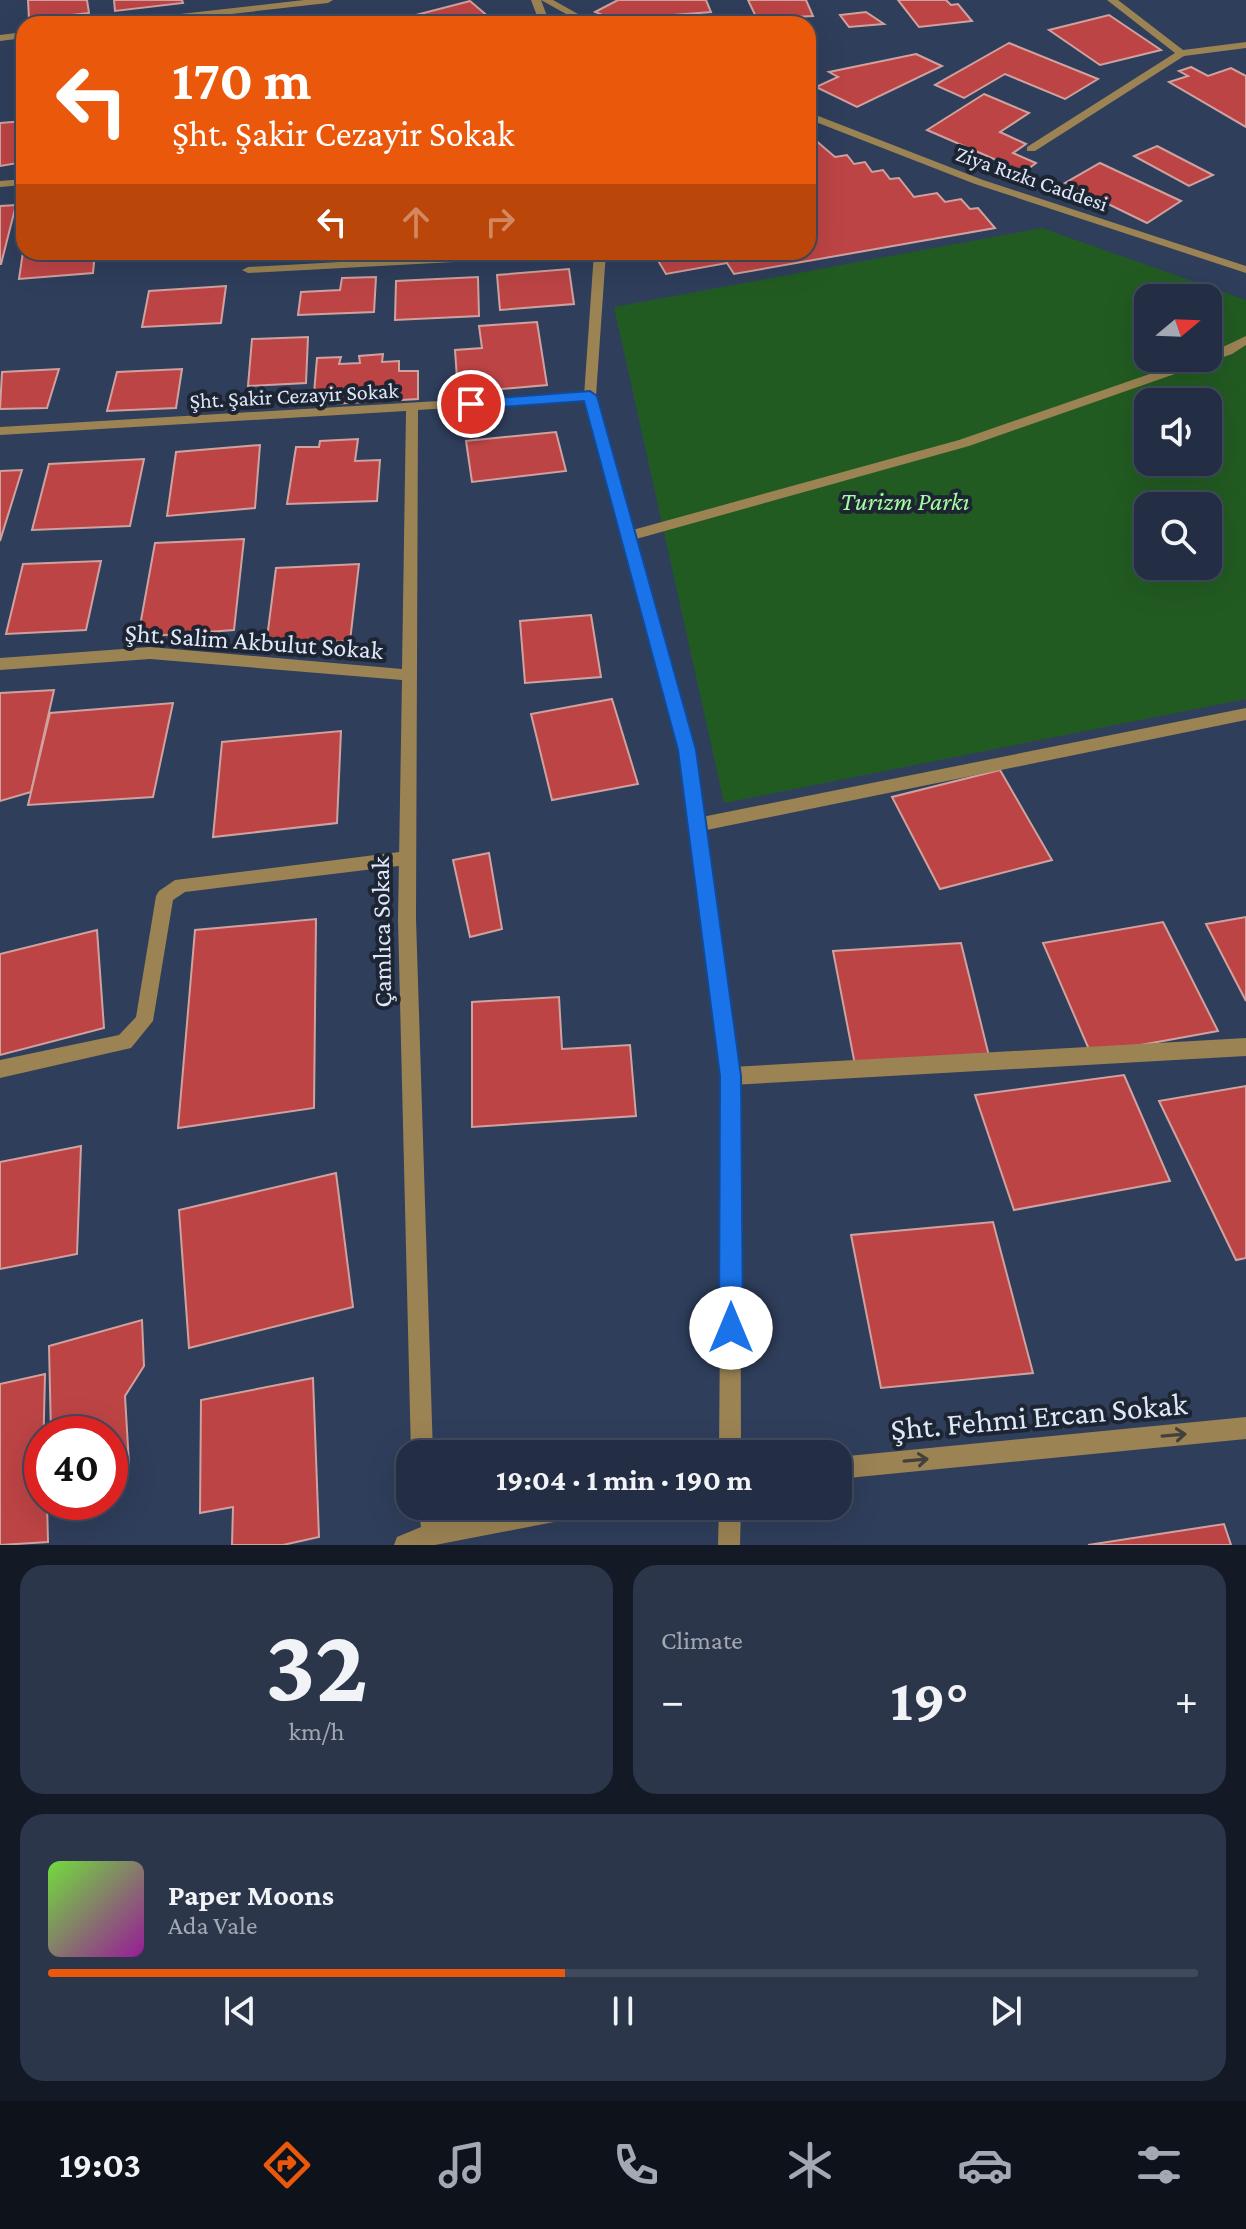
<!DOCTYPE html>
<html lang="en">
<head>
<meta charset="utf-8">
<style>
  :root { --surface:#232e44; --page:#2b364b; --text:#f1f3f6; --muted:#a3a8b2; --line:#404a5d; --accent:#ea580c }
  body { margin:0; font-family:"Crimson Pro",serif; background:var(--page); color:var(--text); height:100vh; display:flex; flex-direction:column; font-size:30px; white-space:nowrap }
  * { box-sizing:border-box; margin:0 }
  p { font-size:26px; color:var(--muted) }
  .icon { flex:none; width:44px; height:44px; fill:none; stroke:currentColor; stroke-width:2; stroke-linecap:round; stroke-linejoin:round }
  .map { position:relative; height:1545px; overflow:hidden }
  .side { display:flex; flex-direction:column; gap:20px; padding:20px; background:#131925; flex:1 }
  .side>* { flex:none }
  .guide { position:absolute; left:16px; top:16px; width:800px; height:244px; border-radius:24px; box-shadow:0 8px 32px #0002,0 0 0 2px var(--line); background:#ea580c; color:#fff; overflow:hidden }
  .needle { width:52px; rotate:71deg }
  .buttons { position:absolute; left:1134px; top:284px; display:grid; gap:16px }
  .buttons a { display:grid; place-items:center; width:88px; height:88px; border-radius:16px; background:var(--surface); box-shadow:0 8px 32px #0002,0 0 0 2px var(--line); font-size:40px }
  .speed { position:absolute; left:24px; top:1416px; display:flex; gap:16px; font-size:40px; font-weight:700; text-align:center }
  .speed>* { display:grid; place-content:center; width:104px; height:104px; border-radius:50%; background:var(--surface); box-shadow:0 8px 32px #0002,0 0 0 2px var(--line); line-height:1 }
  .speed .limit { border:12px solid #d22; background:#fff; color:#111 }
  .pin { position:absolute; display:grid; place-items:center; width:68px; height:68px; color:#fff; margin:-34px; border:4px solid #fff; border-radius:50%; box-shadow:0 2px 8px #0007 }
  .me { position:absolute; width:88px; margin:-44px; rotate:0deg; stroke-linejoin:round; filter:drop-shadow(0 0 6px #0008) }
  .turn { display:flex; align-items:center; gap:28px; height:168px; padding:0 24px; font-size:36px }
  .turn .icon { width:104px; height:104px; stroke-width:2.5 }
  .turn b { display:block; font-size:56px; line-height:68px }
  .lanes { display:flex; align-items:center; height:76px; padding:0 24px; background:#0003; justify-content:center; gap:40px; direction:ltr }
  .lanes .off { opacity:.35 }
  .big { font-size:60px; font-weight:700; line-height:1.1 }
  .side .card { flex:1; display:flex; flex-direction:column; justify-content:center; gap:12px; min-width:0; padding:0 28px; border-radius:24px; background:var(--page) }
  .side .dial { align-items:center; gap:0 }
  .dial b { font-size:104px; line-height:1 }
  .song { display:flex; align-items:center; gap:24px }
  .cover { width:96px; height:96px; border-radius:12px; background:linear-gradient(135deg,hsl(100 70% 55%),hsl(300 70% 35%)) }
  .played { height:8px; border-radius:4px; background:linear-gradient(90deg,var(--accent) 45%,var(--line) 45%) }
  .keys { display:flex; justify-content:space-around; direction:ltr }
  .heat { display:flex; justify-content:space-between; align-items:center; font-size:44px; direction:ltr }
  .side .tiles { flex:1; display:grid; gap:20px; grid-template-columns:1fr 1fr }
  .card:last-child { grid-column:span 2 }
  .trip { position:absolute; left:396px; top:1440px; width:456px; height:80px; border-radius:24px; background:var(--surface); box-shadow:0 8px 32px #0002,0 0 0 2px var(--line); font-weight:700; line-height:80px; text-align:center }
  .menu { display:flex; height:128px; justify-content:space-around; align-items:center; background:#0e121b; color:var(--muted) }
  .menu .icon { width:56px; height:56px }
  .menu .selected { color:var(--accent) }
  .menu b { font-size:36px; color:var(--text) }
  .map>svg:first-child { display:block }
  .green { fill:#225b22; fill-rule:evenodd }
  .building { fill:#bd4445; stroke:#cfa29f; stroke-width:2 }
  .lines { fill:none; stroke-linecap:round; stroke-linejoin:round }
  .service { fill:#9b8354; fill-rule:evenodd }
  .minor { fill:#9b8354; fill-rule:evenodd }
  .tertiary { fill:#9b8354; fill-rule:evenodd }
  .oneway { stroke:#44413c }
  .route { fill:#1a73e8; stroke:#114b97; stroke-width:2 }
  .labels { text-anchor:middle; stroke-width:8; stroke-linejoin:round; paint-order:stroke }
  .far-street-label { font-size:22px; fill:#dee8fa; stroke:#1e2532 }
  .park-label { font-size:26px; font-style:italic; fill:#a4fca1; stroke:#1e2532 }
  .street-label { font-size:26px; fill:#dee8fa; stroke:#1e2532 }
  .near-street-label { font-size:32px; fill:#dee8fa; stroke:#1e2532 }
</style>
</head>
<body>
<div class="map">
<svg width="1246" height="1545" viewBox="0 0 1246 1545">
  <rect width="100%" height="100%" fill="#2f3e5b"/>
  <path class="green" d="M1042 228 1246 300V699L724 803 614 307ZM1148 298H1208V358H1148ZM1148 402H1208V462H1148ZM1148 506H1208V566H1148Z"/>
  <g class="building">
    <path d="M28 0H87L89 13 29 20Z"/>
    <path d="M114 0H182L183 3 115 11Z"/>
    <path d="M618 0H706L711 12 635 18 625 24 595 12Z"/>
    <path d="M748 0H806L813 16 757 19Z"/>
    <path d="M898 0H946L951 5 958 4 972 21 919 27Z"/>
    <path d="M470 1 497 24H421L412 16Z"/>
    <path d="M866 12 884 24 849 27 840 15Z"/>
    <path d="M1109 15 1161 50 1100 65 1049 30Z"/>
    <path d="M1009 43 1098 79 1065 99 1005 74 964 98 935 85Z"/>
    <path d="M916 54 942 66 857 107 816 87 838 77 829 72Z"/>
    <path d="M1191 67 1208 76 1231 68 1246 76V127L1169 82 1188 76 1179 71Z"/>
    <path d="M984 94 1029 113 1000 132 1026 144 1013 153 1036 163 1024 172 927 130Z"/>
    <path d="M24 121V162L0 166V123Z"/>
    <path d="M814 139 835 157 847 155 854 164 865 162 872 172 883 170 890 179 899 178 914 197 937 193 945 202 961 199 970 209 978 208 995 228 734 274 727 263 666 274 653 252H808V179H812L808 173V140Z"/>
    <path d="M1157 146 1213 175 1189 186 1134 156Z"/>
    <path d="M1100 163 1181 201 1147 223 1065 183Z"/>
    <path d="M16 205 1 264H0V206Z"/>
    <path d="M24 245V252H95L93 273 19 279Z"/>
    <path d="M141 252H208L207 255 140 260Z"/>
    <path d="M244 252H305V254L243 258Z"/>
    <path d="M569 269 574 304 500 310 497 275Z"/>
    <path d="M376 277 374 312 298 315 301 292 340 290 342 278Z"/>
    <path d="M478 277 479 316 395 320 396 281Z"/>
    <path d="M226 286 221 323 142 327 149 291Z"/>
    <path d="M537 322 547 385 458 393 455 350 482 348 479 326Z"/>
    <path d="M308 337 306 383 248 386 252 339Z"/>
    <path d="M383 354 382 362 399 361V371H418V399L313 405 317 358 341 357 339 364 360 363 359 356Z"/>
    <path d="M59 369 47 408 0 409 2 372Z"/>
    <path d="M182 369 176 408 107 411 117 372Z"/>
    <path d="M556 432 566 471 472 482 466 441Z"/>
    <path d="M358 439 355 461 380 460 377 501 287 504 296 447H319L320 441Z"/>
    <path d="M260 445 255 508 167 516 176 452Z"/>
    <path d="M144 459 130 526 32 530 49 464Z"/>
    <path d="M22 470 0 541V471Z"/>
    <path d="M244 539 234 630 138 637 155 543Z"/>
    <path d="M101 561 86 630 6 634 23 564Z"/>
    <path d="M359 564 350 641 266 646 276 568Z"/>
    <path d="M591 615 601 677 525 683 520 621Z"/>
    <path d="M54 690 31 792 0 801V693Z"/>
    <path d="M612 699 638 784 552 800 531 714Z"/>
    <path d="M173 703 153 797 28 805 50 713Z"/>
    <path d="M341 731 337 823 213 837 222 742Z"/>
    <path d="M1000 770 1052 860 940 889 892 797Z"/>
    <path d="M489 853 502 929 470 937 453 860Z"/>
    <path d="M1246 917V1001L1206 924Z"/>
    <path d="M316 919 314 1108 178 1128 195 930Z"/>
    <path d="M1163 922 1218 1031 1091 1054 1043 943Z"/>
    <path d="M97 930 104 1028 0 1055V954Z"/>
    <path d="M961 943 989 1056 855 1065 833 951Z"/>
    <path d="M559 997 562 1049 630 1045 636 1116 472 1127V1002Z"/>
    <path d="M1124 1075 1170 1181 1014 1210 975 1095Z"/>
    <path d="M1246 1086V1258L1236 1260 1159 1101Z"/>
    <path d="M81 1146 77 1254 0 1269V1162Z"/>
    <path d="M336 1173 353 1307 189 1348 179 1210Z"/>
    <path d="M993 1222 1033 1373 881 1388 851 1235Z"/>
    <path d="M142 1320 144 1366 125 1396 129 1464 110 1469V1434H51L49 1346Z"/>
    <path d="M45 1374 42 1502H47L48 1542 0 1545V1384Z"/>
    <path d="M313 1378 319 1537 283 1545H232L233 1507 200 1513 201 1400Z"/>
    <path d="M1224 1524 1231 1545H1088Z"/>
  </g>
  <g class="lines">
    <g class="service">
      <path d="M521 252H591L585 255 248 273 242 270 248 267Z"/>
      <path d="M1246 336V345L1232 354 969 446 629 541 622 536 629 531 959 440 1196 358H1208V354Z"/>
      <path d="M1246 708V720L697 832 691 830 689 825 691 820 697 818Z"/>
      <path d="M407 851 413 853 415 858 413 863 407 865 185 892 173 900 153 1021 131 1048 0 1078V1060L119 1035 136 1017 156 896 159 891 175 880Z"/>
      <path d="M1246 1038V1056L731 1085 724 1082 722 1076 724 1070 731 1067Z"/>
    </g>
    <g class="minor">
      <path d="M304 0H333L328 3 142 24H113L118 21Z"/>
      <path d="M1107 0H1118L1183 50 1246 42V48L1184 56 1035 151H1027V147L1175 53Z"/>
      <path d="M24 32V38L0 41V35Z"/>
      <path d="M24 179V185L0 187V181Z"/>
      <path d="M590 392 596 396 594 399 418 410 416 919 433 1454H411L398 919 402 680 150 659 0 670V658L150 647 402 669 406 411 0 435V427Z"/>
      <path d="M1246 1417V1439L838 1479V1457Z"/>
      <path d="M418 1506H440L442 1521 520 1506H591L588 1514 580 1517 435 1545H394L397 1537 421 1527Z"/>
    </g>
    <g class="tertiary">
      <path d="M531 0H541L550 24H540Z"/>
      <path d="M541 0H553L596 24H584Z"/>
      <path d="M808 112 983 180 1246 266V273L975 184 808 119Z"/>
      <path d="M594 252H606L596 396 695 750 740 1076 741 1454H719L722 1076 679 750 584 396Z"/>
      <path d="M719 1506H741L740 1545H718Z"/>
    </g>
  </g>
  <defs><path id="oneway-shaft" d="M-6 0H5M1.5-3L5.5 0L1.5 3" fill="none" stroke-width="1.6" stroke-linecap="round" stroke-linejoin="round" transform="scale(2)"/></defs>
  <g class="oneway">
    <use href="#oneway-shaft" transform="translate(1174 1435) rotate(-5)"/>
    <use href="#oneway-shaft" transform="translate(916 1460) rotate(-5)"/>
  </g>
  <path class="route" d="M590 391 597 396 696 750 741 1076 743 1328 739 1336 731 1340 722 1336 719 1328 720 1076 678 750 584 401 471 409 464 404 471 400Z"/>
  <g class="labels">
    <g class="far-street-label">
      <text transform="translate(1032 178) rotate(19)" y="8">Ziya Rızkı Caddesi</text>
      <text transform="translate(294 395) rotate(-3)" y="8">Şht. Şakir Cezayir Sokak</text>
    </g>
    <g class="park-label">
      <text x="905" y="510">Turizm Parkı</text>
    </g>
    <g class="street-label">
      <text transform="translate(254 641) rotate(4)" y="9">Şht. Salim Akbulut Sokak</text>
      <text transform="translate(381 932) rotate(-91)" y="9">Çamlıca Sokak</text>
    </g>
    <g class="near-street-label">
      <text transform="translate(1039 1416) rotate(-5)" y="11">Şht. Fehmi Ercan Sokak</text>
    </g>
  </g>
</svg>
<div class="buttons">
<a><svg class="needle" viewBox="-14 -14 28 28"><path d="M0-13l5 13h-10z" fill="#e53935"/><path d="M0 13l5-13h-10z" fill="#a3a8b2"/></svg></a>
<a><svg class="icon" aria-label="sound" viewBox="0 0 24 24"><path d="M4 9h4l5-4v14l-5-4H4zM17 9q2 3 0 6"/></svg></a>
<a><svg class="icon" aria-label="search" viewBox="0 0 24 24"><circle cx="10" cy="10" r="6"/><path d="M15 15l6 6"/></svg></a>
</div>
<div class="speed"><div class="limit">40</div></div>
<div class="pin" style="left:471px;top:404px;background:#d93025"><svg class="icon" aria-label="arrive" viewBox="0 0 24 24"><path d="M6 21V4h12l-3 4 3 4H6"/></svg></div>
<svg class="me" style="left:731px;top:1328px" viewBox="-20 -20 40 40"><circle r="19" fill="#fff"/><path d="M0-13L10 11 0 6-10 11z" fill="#1a73e8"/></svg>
<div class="trip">19:04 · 1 min · 190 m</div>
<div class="guide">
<div class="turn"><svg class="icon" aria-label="left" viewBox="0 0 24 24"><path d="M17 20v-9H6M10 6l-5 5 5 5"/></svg><div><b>170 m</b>Şht. Şakir Cezayir Sokak</div></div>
<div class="lanes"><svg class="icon" aria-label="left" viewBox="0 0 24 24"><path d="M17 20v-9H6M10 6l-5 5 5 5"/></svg><svg class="icon off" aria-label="ahead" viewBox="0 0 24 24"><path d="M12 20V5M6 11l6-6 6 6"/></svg><svg class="icon off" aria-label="right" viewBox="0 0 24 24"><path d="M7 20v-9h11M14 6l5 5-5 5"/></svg></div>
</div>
</div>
<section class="side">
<div class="tiles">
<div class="card dial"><b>32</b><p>km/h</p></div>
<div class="card"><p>Climate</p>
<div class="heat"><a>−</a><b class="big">19°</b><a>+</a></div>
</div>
<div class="card">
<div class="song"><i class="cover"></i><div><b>Paper Moons</b><p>Ada Vale</p></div></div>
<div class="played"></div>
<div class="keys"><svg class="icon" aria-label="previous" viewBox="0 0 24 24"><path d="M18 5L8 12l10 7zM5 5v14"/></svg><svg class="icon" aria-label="pause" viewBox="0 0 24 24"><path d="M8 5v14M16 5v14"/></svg><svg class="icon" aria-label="next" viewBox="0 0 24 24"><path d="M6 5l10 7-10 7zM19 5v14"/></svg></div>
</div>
</div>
</section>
<nav class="menu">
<b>19:03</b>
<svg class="icon selected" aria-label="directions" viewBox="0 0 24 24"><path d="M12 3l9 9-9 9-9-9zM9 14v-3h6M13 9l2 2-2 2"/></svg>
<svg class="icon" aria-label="music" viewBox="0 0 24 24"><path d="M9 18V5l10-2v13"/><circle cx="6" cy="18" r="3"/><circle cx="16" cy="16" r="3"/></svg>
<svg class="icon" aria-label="phone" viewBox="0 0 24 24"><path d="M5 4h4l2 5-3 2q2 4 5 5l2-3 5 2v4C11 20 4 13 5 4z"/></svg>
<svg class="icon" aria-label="climate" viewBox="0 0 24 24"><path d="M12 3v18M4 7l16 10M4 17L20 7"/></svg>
<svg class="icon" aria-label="car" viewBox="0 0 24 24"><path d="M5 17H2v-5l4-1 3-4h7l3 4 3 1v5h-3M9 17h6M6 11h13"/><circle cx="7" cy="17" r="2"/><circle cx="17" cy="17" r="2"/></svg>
<svg class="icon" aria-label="filters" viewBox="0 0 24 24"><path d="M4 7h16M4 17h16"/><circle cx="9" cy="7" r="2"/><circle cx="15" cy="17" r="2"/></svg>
</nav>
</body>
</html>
